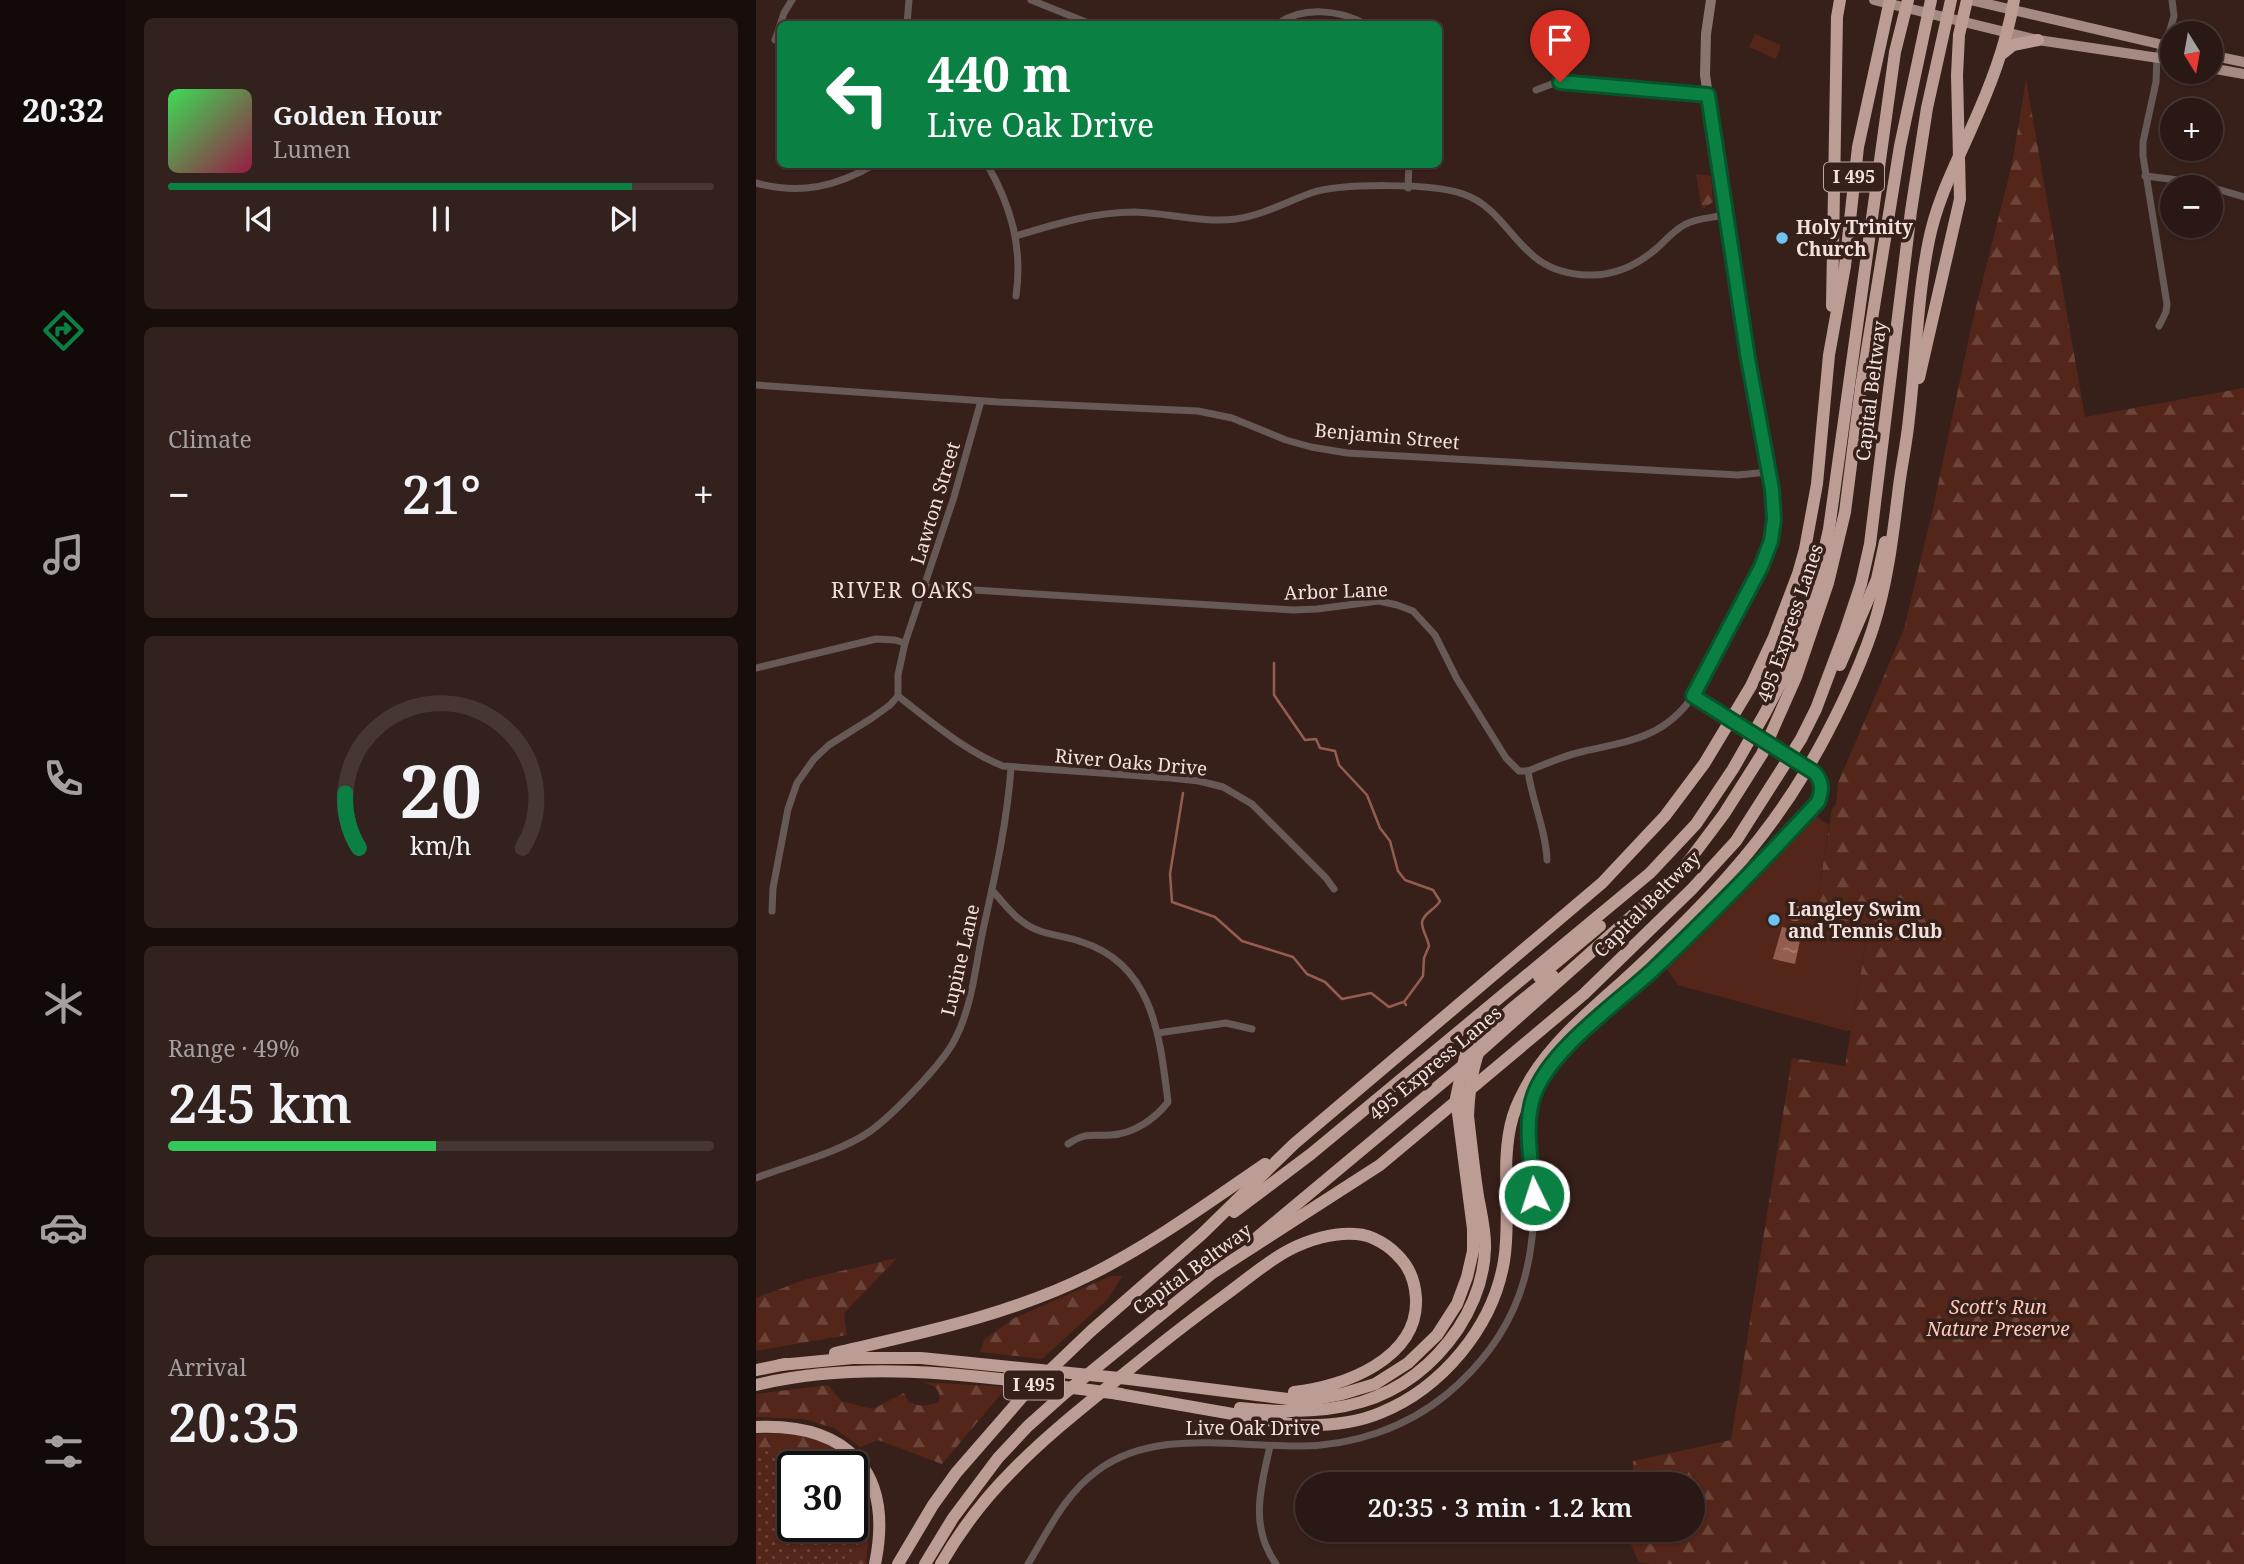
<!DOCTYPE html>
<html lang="en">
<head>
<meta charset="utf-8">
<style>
  :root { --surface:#2a1814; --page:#32211d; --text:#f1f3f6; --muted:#a5a0a0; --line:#463734; --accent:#0b8043 }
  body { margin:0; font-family:"Noto Serif",serif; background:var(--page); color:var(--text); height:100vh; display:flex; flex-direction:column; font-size:26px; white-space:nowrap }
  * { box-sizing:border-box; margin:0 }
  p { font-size:23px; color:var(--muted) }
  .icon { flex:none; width:38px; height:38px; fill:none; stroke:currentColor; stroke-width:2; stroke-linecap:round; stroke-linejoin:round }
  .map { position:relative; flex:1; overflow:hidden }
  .panel { display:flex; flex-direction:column; gap:18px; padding:18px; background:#170d0b; width:630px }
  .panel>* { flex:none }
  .banner { position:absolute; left:21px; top:21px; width:665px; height:147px; border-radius:10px; box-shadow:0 2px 5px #0004,0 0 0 2px var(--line); background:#0b8043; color:#fff; overflow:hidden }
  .needle { width:46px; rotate:169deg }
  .controls { position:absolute; left:1404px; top:21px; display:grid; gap:14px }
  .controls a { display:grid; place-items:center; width:63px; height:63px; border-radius:50%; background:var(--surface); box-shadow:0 2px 5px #0004,0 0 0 2px var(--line); font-size:35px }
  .speed { position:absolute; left:21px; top:1451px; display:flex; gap:14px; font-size:35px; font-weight:700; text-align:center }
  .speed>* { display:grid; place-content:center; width:91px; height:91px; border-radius:50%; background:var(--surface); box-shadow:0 2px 5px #0004,0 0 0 2px var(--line); line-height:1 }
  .speed .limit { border:4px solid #111; border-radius:10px; background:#fff; color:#111 }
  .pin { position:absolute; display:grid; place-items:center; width:60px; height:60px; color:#fff; margin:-72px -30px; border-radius:50% 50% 50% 0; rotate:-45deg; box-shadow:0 0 7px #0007 }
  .pin .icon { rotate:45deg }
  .me { position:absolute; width:77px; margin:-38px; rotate:356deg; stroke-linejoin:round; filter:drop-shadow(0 0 5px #0008) }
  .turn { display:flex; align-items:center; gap:24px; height:147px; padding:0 35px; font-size:32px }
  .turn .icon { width:91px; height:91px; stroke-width:2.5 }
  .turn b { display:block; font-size:49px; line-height:60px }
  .big { font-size:52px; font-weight:600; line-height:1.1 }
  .panel .card { flex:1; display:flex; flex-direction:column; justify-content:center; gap:10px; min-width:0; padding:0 24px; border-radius:10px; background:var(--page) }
  .panel .dial { align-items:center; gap:0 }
  .dial svg { height:182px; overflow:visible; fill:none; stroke:var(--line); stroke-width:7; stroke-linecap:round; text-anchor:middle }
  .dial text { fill:var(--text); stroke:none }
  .song { display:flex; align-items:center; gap:21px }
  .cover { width:84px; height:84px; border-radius:10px; background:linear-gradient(135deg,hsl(130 70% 55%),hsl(340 70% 35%)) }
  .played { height:7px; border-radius:4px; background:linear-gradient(90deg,var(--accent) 85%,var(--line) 85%) }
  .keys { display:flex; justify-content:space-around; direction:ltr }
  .heat { display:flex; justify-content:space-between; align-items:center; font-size:38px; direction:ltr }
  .charge { height:10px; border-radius:5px; background:linear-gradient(90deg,#34c759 49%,var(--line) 0) }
  .trip { position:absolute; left:539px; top:1472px; width:410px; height:70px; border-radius:35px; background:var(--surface); box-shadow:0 2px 5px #0004,0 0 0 2px var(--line); font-weight:600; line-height:70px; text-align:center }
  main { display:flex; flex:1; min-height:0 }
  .dock { display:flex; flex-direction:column; width:126px; justify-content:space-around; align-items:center; background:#110a08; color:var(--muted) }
  .dock .icon { width:49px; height:49px }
  .dock .on { color:var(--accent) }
  .dock b { font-size:32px; color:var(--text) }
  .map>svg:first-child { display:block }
  .grass { fill:#542519 }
  .forest { fill:url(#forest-firs); fill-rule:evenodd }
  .park { fill:url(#park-dots) }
  .water { fill:url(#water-ripples) }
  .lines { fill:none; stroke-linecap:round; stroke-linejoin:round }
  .stream { stroke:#955d50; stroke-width:2.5 }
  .street { stroke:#665956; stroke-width:7 }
  .secondary { stroke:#89746f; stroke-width:10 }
  .primary { stroke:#a48a83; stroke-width:10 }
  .highway { stroke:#bc9d95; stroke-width:12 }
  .route-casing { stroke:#07532c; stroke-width:18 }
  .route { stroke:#0b8043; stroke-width:12 }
  .poi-dot { fill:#6fc2f4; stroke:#38201a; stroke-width:2.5 }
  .labels { text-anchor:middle; stroke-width:7; stroke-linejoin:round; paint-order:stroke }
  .shield { fill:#38201a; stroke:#baa7a2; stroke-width:2 }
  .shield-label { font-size:18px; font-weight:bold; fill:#f2e1dd }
  .poi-label { font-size:19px; font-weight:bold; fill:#f2e1dd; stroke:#38201a; text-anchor:start }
  .street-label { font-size:19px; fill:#f2e1dd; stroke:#38201a }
  .park-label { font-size:19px; font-style:italic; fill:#ffc9bc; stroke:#38201a }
  .neighbourhood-label { font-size:21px; letter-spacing:2px; fill:#f2e1dd; stroke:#38201a }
</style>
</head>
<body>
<main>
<nav class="dock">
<b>20:32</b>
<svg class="icon on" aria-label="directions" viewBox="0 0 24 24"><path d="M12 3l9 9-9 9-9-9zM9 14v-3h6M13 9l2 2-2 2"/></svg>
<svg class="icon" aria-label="music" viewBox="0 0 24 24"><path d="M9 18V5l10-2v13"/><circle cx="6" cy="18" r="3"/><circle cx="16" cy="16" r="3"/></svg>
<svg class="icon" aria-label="phone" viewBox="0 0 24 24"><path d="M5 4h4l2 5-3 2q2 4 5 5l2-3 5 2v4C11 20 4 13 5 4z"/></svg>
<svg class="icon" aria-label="climate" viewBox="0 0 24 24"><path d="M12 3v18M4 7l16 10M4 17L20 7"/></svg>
<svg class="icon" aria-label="car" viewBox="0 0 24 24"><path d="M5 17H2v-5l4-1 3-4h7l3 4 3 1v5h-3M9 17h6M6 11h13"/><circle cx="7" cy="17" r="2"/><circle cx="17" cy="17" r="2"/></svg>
<svg class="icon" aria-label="filters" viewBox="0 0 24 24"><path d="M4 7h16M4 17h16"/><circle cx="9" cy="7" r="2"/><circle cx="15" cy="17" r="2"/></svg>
</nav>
<section class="panel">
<div class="card">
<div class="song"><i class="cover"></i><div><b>Golden Hour</b><p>Lumen</p></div></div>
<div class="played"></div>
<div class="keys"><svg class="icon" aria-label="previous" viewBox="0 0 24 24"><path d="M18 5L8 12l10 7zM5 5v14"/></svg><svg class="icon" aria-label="pause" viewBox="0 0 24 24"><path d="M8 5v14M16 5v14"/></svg><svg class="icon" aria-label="next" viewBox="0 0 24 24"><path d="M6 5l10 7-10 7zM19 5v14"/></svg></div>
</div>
<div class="card"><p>Climate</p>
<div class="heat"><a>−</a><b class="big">21°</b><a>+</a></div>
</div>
<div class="card dial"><svg viewBox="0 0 100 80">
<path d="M14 69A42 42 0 1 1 86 69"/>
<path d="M14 69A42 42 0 0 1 8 45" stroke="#0b8043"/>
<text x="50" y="56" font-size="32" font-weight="700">20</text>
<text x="50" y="72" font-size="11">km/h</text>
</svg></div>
<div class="card"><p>Range · 49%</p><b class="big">245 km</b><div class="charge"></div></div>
<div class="card"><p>Arrival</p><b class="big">20:35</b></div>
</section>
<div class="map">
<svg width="1488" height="1564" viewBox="0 0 1488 1564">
  <defs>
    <pattern id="forest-firs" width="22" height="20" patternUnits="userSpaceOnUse" patternTransform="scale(1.75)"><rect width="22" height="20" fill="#542519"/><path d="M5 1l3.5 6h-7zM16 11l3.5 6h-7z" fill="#6d443a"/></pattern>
    <pattern id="park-dots" width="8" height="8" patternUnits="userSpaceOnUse" patternTransform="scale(1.75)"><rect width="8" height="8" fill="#542519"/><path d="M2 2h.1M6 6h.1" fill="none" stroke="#6d443a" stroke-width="1.8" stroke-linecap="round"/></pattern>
    <pattern id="water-ripples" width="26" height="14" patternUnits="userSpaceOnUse" patternTransform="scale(1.75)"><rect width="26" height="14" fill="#955d50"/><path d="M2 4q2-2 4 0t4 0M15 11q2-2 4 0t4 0" fill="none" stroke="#a97c71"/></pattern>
  </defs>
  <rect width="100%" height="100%" fill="#38201a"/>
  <g class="grass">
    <path d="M999 34 1025 45 1020 59 993 47Z"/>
    <path d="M1056 814 1073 825 1059 915 1113 924 1095 1030 1090 1031 922 985 906 962Z"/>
  </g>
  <g class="forest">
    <path d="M1270 80 1329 417 1488 388V1564H895L883 1562 868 1530H936V1484H873L877 1471V1461L975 1440 1036 1058 1089 1066 1113 925 1059 915 1076 809 1080 805 1082 783 1148 629 1176 513 1217 319 1256 164Z"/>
    <path d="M940 174 955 176 957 202 946 209Z"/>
    <path d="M141 1258 88 1313 91 1335 0 1351V1298L51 1279Z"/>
    <path d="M355 1276H366L352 1299 286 1359 224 1352 228 1340 258 1318Z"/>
    <path d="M166 1382 251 1387 186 1464 122 1440 104 1447 78 1428 48 1419 0 1417V1394L72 1385 85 1401 117 1409 148 1393 152 1402C164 1407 171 1406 183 1402 185 1387 178 1386 166 1382Z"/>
    <path d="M0 1434C38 1431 87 1439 104 1477 116 1504 113 1536 110 1564H0ZM37 1466H96V1526H37Z"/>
  </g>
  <path class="park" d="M0 1448 61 1455 72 1466H37V1526H96V1509L103 1543 98 1564H0Z"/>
  <g class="water">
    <circle cx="1039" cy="913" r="8"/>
    <path d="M1026 927 1046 931 1039 964 1017 959Z"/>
  </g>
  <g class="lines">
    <g class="stream">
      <path d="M518 663V695L549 740 560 739 564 748 579 751 583 765 611 795 624 828 634 841 642 871 649 880 677 890 684 901C680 909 666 914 666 923 666 930 672 939 673 946L668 958 667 976 648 1002 650 1005"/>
      <path d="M427 793 414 874 416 902 459 917 486 941 537 957 551 974 569 982 586 999 615 993 633 1007 647 1002"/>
    </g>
    <g class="street">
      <path d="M275 0 335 24"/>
      <path d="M523 23C547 6 585 10 609 24"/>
      <path d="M151 24 153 0"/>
      <path d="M19 40 28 13 36 0"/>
      <path d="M780 90 804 81 952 95"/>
      <path d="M231 164C255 206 267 247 260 296"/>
      <path d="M1389 176 1422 180 1454 187"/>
      <path d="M0 183C44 195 80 187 119 164"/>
      <path d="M1454 187 1488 197"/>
      <path d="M652 188 653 164"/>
      <path d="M260 236C299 224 338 212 379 212 413 213 446 223 480 219 507 215 530 202 555 193 585 183 677 183 707 194 759 212 759 273 832 275 857 276 881 265 900 249 909 241 917 231 928 225 940 218 955 218 969 215"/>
      <path d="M1403 326 1410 312 1411 304 1387 156V142L1400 82 1401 57 1414 30 1418 16 1416 0"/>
      <path d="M0 385 243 402 442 411 476 418 530 440 555 447 591 453 982 475 1013 472"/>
      <path d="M169 587 537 610 561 609 623 601 641 605 657 611 679 635 701 679 750 758 763 771H772"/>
      <path d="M0 668 120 639 139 640 149 643"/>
      <path d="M142 696C174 721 209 751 247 766L415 778 443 781 467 787 496 804 570 878 578 889"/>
      <path d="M772 771C776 801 790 830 791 860"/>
      <path d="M236 890C250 906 263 924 284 931 298 936 313 937 326 942 398 965 404 1038 412 1102 399 1119 377 1134 355 1135 335 1136 330 1132 312 1144"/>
      <path d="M16 911 17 888 32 809 41 783 58 759 73 745 116 718 134 705 142 696V675L149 643 198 497 225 401"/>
      <path d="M402 1033 470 1023 496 1029"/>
      <path d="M0 1178C34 1165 84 1152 113 1132 136 1116 183 1067 197 1043 216 1009 219 968 227 930 239 876 251 823 255 768"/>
      <path d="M514 1446C505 1487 493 1526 520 1564"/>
      <path d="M272 1564C292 1531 309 1494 341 1471 398 1428 478 1447 544 1446 596 1446 650 1428 691 1394 762 1335 783 1264 777 1175 775 1142 767 1109 785 1080 810 1039 859 1004 894 972 954 919 1008 860 1062 802 1066 791 1067 783 1059 773L937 696C909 737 874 741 829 751 809 755 790 764 772 771"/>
    </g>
    <path class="secondary" d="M937 696 1013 550 1018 519 1016 489 969 215 949 75 950 34 955 0"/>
    <g class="primary">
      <path d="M1118 0 1282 40 1416 60"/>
      <path d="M1214 0 1416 47"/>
      <path d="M1454 55 1488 62"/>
      <path d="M1454 68 1488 74"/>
    </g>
    <g class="highway">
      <path d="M1247 53 1257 45 1282 40"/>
      <path d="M1076 306 1081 17 1084 0"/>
      <path d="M1163 378 1204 199 1201 75 1203 35 1211 0"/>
      <path d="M1084 665 1121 579 1129 542"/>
      <path d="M783 977 844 926"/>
      <path d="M478 1212 555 1154 894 873 940 824 977 769 1009 713 1031 671 1047 626 1062 578 1073 529 1139 52 1152 0"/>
      <path d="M499 1239 722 1053 923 874 968 814 1006 754 1040 677 1072 583 1089 512 1105 387 1144 146 1175 0"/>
      <path d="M79 1353C165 1333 254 1315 334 1275 396 1244 452 1203 509 1164"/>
      <path d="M24 1365 97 1358H165L373 1379 532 1399H560L586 1394 619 1384 652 1363 681 1335 701 1304 711 1277 717 1251V1229L700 1098 710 1052 720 1033 735 1019"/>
      <path d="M0 1370 30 1364"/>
      <path d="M0 1385C121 1356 243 1380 365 1394"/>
      <path d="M357 1393 540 1425C569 1426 598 1424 624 1413 686 1388 737 1327 748 1261 756 1213 743 1163 757 1116 761 1103 768 1090 775 1078 801 1035 845 1002 881 968 944 909 1004 848 1048 774 1073 733 1102 674 1117 628 1132 581 1137 534 1143 486 1146 463 1151 441 1153 418 1160 359 1161 299 1173 240 1181 200 1199 166 1215 129 1234 87 1250 46 1258 0"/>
      <path d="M484 1408C572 1418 648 1408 702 1329 717 1306 728 1278 729 1249 730 1232 725 1213 722 1196 718 1170 715 1143 712 1116 713 1091 717 1055 732 1033 748 1012 777 992 797 976"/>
      <path d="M0 1427C92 1423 138 1472 119 1564"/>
      <path d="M142 1564 177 1505 200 1473 267 1396 335 1331 446 1234 538 1144 846 883 909 816 948 764 995 686 1018 637 1042 574 1049 549 1061 484 1073 355 1089 266 1102 147 1134 0"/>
      <path d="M169 1564 197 1518 242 1458 272 1426 309 1393 455 1274 624 1165 828 994 936 889 980 841 1045 739 1060 709 1090 629 1105 584 1114 544 1155 211 1171 108 1195 0"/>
      <path d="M185 1564C204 1531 229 1498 256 1471 289 1437 327 1407 364 1377 398 1349 432 1322 468 1296 489 1281 510 1262 533 1250 552 1240 578 1232 600 1234 617 1235 634 1246 645 1259 655 1270 659 1283 660 1298 663 1359 587 1387 538 1392"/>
    </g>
  </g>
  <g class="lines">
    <defs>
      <path id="route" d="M778 1195C776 1164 767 1125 778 1095 795 1048 862 1003 898 969 955 915 1009 859 1062 802 1066 791 1067 783 1059 773L937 696 1005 567 1015 541 1018 519 1016 489 992 359 952 95 804 82"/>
    </defs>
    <use href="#route" class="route-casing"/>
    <use href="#route" class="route"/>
  </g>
  <g class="poi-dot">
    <circle cx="1026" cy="238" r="7"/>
    <circle cx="1018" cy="920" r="7"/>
  </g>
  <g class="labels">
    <g class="shield">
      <rect x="1068" y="162.5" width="60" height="29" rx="5"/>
      <rect x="248" y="1370.5" width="60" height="29" rx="5"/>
    </g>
    <g class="shield-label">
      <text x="1098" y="183">I 495</text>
      <text x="278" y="1391">I 495</text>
    </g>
    <g class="poi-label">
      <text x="1040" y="234">Holy Trinity<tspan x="1040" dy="22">Church</tspan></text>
      <text x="1032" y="916">Langley Swim<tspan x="1032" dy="22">and Tennis Club</tspan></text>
    </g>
    <g class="street-label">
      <text transform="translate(1115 391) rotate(-83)" y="7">Capital Beltway</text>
      <text transform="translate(631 436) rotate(5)" y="7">Benjamin Street</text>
      <text transform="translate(179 503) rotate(-73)" y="7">Lawton Street</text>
      <text transform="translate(580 591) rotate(-2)" y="7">Arbor Lane</text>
      <text transform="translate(1034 623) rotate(-71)" y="7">495 Express Lanes</text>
      <text transform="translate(375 762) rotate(5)" y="7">River Oaks Drive</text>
      <text transform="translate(891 904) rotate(-45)" y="7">Capital Beltway</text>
      <text transform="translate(204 960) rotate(-77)" y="7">Lupine Lane</text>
      <text transform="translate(679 1063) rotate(-40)" y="7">495 Express Lanes</text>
      <text transform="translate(436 1269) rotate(-36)" y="7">Capital Beltway</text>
      <text x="497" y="1435">Live Oak Drive</text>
    </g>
    <g class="park-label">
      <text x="1242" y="1314">Scott's Run<tspan x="1242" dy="22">Nature Preserve</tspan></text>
    </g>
    <g class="neighbourhood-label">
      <text x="147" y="598">RIVER OAKS</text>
    </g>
  </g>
</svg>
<div class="controls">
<a><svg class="needle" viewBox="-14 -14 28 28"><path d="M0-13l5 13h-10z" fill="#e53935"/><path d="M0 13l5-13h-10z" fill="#a5a0a0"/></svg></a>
<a>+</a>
<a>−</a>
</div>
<div class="speed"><div class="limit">30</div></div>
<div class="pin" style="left:804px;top:82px;background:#d93025"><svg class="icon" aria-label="arrive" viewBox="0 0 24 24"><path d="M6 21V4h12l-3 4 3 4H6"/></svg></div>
<svg class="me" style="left:778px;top:1195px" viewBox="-20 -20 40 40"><circle r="17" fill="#0b8043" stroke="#fff" stroke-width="3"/><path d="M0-11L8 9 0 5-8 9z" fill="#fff"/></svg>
<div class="trip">20:35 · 3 min · 1.2 km</div>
<div class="banner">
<div class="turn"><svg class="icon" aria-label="left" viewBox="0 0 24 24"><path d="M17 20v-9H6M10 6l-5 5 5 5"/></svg><div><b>440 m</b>Live Oak Drive</div></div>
</div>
</div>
</main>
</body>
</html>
